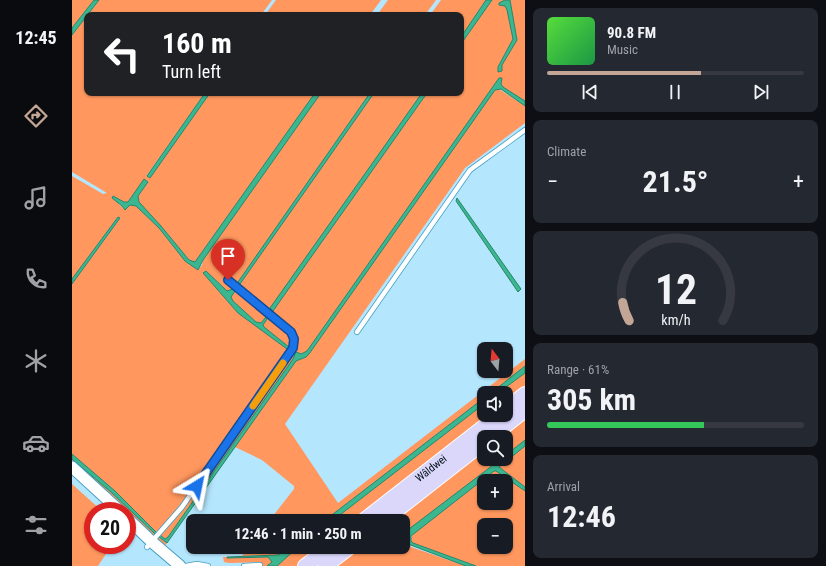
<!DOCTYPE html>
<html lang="en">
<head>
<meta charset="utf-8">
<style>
  :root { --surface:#171b24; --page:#242831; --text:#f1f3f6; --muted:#9ea1a6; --line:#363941; --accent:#c4a696 }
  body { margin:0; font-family:"Roboto Condensed",sans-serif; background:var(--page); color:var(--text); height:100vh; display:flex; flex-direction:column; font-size:15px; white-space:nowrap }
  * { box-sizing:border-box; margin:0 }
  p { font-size:13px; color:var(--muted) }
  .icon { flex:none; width:22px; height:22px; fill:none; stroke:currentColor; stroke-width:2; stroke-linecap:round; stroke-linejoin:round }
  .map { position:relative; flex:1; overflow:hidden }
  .panel { display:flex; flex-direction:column; gap:8px; padding:8px; background:#0d0f14; width:301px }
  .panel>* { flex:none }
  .guide { position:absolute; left:12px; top:12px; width:380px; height:84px; border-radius:8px; box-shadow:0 1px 3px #0004; background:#202124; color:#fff; overflow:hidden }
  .needle { width:26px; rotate:344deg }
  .tools { position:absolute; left:405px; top:342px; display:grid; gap:8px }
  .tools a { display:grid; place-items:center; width:36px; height:36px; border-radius:8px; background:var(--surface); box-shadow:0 1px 3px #0004; font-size:20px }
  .speed { position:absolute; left:12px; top:502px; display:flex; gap:8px; font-size:20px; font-weight:700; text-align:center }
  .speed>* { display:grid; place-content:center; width:52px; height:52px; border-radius:50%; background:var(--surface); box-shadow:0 1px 3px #0004; line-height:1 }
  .speed .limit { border:6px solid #d22; background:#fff; color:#111 }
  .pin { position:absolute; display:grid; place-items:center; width:34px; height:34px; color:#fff; margin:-41px -17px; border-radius:50% 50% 50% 0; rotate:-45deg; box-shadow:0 0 4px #0007 }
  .pin .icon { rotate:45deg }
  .me { position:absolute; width:44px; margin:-22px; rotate:35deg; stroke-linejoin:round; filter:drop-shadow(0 0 3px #0008) }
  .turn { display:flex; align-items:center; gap:14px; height:84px; padding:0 12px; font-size:18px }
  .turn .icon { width:52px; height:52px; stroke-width:2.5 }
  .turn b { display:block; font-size:28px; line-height:34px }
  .big { font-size:30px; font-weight:700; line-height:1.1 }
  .panel .tile { flex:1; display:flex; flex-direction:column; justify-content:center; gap:6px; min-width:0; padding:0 14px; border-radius:8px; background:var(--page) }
  .panel .dial { align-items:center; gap:0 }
  .dial svg { height:104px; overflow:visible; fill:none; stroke:var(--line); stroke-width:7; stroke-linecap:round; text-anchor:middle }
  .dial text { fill:var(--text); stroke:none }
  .song { display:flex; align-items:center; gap:12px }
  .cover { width:48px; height:48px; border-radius:6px; background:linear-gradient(135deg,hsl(110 70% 55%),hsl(140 70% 35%)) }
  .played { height:4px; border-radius:2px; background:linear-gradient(90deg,var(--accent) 60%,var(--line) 60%) }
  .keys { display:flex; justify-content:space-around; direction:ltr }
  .heat { display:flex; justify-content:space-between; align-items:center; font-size:22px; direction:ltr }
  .charge { height:6px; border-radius:3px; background:linear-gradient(90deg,#34c759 61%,var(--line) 0) }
  .trip { position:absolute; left:114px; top:514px; width:224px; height:40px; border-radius:8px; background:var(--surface); box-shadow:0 1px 3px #0004; font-weight:700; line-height:40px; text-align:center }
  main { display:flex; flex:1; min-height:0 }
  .dock { display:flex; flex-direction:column; width:72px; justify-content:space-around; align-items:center; background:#090b0e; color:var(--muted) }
  .dock .icon { width:28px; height:28px }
  .dock .selected { color:var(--accent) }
  .dock b { font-size:18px; color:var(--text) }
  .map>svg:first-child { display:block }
  .green { fill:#ff975e; fill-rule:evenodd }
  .water { fill:#3bb790; stroke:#29846b }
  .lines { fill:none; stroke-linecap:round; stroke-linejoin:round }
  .service-casing { stroke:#439ec2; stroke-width:6 }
  .tertiary-casing { stroke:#439ec2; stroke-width:13 }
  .trunk-casing { stroke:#fff; stroke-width:16 }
  .service { stroke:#fff; stroke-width:4.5 }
  .tertiary { stroke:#fff; stroke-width:11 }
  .trunk { stroke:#dad7fb; stroke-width:14 }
  .route-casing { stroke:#114b97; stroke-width:10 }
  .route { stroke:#1a73e8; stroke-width:7 }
  .slow { stroke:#f59e0b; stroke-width:7 }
  .labels { text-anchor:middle; stroke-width:3.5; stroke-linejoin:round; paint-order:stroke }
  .street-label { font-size:11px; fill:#000e16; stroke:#b4e6fe }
</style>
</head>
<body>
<main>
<nav class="dock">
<b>12:45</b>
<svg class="icon selected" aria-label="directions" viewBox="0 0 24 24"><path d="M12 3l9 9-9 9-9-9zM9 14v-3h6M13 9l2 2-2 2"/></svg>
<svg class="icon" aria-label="music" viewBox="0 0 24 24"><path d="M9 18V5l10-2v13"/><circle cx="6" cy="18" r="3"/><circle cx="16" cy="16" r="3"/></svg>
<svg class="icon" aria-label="phone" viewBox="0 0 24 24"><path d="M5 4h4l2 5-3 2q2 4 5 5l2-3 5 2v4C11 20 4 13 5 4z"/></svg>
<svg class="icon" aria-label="climate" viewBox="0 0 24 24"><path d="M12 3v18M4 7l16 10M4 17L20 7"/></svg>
<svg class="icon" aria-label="car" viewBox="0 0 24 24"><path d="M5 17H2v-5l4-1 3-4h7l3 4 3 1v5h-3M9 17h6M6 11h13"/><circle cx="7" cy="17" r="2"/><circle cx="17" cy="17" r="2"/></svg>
<svg class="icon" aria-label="filters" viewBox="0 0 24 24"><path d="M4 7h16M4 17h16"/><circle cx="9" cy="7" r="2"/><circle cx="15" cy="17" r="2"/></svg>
</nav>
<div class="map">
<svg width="453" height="566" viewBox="0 0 453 566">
  <rect width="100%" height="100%" fill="#b4e6fe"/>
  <g class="green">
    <path d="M0 0H22L0 28Z"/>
    <path d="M27 0H200L189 15H16Z"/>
    <path d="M204 0H309L298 15H193Z"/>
    <path d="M316 0H364L353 15H305Z"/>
    <path d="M369 0H414L389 37V15H358Z"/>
    <path d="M420 0H433L427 3V5L433 6 435 10 441 39 426 67V72L430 71V65L445 40 438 0H453V101L431 87 429 84 430 78H427L235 351 229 354 224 352 221 359 96 537 93 539 88 535 87 537 95 543 91 548 84 541 85 538 111 508 220 352C224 347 226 341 223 335 216 323 169 289 156 279L155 280 212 328 220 336 221 343 198 380 110 505 82 537 80 538 55 513V511H53L0 463V459L40 493 83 534 85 533 43 491 0 454V284L48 218 46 217 0 279V176L31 194 35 193 0 172V35L15 16V93H133L75 175 78 178 138 93H243L123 262 117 260 89 226 67 203 66 196 76 182 72 179 56 202H52L40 197 53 210 58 205H63L87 228 113 261 126 270 130 265 131 260 249 93H298L166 282 168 284 302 93H350L199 308 201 311 355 93H389V44ZM134 271 155 291 160 289 162 291 159 297 161 301 184 323H189L194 317 195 319 191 325 192 327 217 347 216 349 166 313 132 274Z"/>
    <path d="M427 89 453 106V123L393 168 213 424 266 503 453 359V366L419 393H412V398L252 521H197L222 489V486L190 460 163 447 224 361 234 357 237 354 423 90Z"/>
    <path d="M453 373V387L434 402V393H426Z"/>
    <path d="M412 404V415H417L294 511 278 521H260Z"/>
    <path d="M453 416V440L434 455V437H427Z"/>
    <path d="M453 446V487L427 467Z"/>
    <path d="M412 448V459H429L335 532 339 547 394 566H262L286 547H331V521H323L339 505Z"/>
    <path d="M422 471H424L453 491V566H404L340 543 339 539 341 534ZM412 481H434V503H412ZM412 525H434V547H412Z"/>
    <path d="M0 484 30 511H21V545H40L26 566H0Z"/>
    <path d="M177 547H219L206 555 170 556Z"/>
    <path d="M226 547H249L225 566H205Z"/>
    <path d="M151 557H155V558L196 557 200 562 195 566H189L188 562 157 563 152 562Z"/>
  </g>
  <g class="water">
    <path d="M22 0H27L0 35V28Z"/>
    <path d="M414 0H420L389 44V37Z"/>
    <path d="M433 0H438L445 40 430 65V71L426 72V67L441 39 435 10 433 6 427 5V3Z"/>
    <path d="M427 78H430L429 84 431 87 453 101V106L429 89 423 90 237 354 234 357 224 361 95 543 87 537 88 535 93 539 96 537 221 359 224 352 229 354 235 351Z"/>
    <path d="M133 93H138L78 178 75 176Z"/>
    <path d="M243 93H249L131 260 126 270 113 261 87 228 64 206 58 205 53 210 50 206 40 198 41 196 52 202H56L72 179 76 182 66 196 67 202 89 226 117 260 123 262Z"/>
    <path d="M298 93H302L168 284 166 282Z"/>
    <path d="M350 93H355L201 311 198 308Z"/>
    <path d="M385 198 449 289 446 292 384 201Z"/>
    <path d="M46 217 48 218 0 284V279Z"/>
    <path d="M134 271 155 291 161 289 163 291 159 297 161 301 184 322 189 323 194 317 195 319 191 325 192 327 217 347 215 349 166 313 131 273Z"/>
    <path d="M453 366V373L426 393H419Z"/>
    <path d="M412 398V404L260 521H252Z"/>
    <path d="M453 440V446L427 467 453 487V491L424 471H422L339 536V541L341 543 404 566H394L336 544 334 537 337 529 429 459H434V455Z"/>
    <path d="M0 454 43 491 85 533 83 534 40 493 0 459Z"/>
    <path d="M219 547H226L205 566H195L200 562 196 557 155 558V557L206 555Z"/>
  </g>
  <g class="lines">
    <defs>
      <g id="service">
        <path d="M285 332 398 170 453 130"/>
        <path d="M75 547 110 507 221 348 222 339 219 332 156 280"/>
        <path d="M114 566 125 564 136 566"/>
        <path d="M172 566 188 565"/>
      </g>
      <g id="tertiary">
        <path d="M0 467 48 511"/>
        <path d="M55 518 80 542 108 566"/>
      </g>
      <g id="trunk">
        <path d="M434 409 453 394"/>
        <path d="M419 437 453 410"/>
        <path id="s1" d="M291 521 427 415"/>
        <path d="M311 521 412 442"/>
        <path d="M233 566 258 547"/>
        <path d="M253 566 278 547"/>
      </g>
    </defs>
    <use href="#service" class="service-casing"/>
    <use href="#tertiary" class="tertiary-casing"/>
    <use href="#trunk" class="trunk-casing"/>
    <use href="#service" class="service"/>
    <use href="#tertiary" class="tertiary"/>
    <use href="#trunk" class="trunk"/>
  </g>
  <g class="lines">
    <defs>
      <path id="route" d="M125 486 221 348 222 339 219 332 156 280"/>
    </defs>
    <use href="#route" class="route-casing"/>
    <use href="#route" class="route"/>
    <path class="slow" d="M181 406 211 363"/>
  </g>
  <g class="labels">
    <g class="street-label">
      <text dy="4" stroke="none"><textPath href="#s1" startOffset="86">Wâldwei</textPath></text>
    </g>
  </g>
</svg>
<div class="tools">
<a><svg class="needle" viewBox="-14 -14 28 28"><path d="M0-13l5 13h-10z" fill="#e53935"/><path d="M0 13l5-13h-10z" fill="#9ea1a6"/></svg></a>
<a><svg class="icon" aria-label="sound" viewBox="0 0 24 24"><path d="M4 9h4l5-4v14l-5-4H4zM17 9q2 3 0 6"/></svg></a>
<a><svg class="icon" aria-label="search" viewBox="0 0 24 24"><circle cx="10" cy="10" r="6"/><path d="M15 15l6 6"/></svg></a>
<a>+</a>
<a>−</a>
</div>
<div class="speed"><div class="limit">20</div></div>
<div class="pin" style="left:156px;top:280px;background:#d93025"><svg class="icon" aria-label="arrive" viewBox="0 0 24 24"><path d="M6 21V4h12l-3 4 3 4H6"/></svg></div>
<svg class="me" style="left:125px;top:486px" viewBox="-20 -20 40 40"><path d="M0-17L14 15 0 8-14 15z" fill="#1a73e8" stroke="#fff" stroke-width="4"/></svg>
<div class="trip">12:46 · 1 min · 250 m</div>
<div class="guide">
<div class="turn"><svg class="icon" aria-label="left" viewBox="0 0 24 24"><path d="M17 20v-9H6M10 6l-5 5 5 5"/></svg><div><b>160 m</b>Turn left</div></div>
</div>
</div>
<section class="panel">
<div class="tile">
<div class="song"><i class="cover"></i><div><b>90.8 FM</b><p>Music</p></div></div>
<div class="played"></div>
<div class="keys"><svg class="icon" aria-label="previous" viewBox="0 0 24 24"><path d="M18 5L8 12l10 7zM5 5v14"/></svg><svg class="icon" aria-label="pause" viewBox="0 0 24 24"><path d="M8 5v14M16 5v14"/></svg><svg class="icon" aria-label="next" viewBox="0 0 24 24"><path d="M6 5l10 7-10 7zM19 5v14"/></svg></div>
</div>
<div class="tile"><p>Climate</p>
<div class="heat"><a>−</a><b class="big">21.5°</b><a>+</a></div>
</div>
<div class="tile dial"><svg viewBox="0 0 100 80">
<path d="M14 69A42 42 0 1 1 86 69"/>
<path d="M14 69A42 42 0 0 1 9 55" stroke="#c4a696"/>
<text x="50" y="56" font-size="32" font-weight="700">12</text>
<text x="50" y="72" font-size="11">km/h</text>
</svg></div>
<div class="tile"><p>Range · 61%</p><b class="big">305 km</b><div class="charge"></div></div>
<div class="tile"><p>Arrival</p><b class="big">12:46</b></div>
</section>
</main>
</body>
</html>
